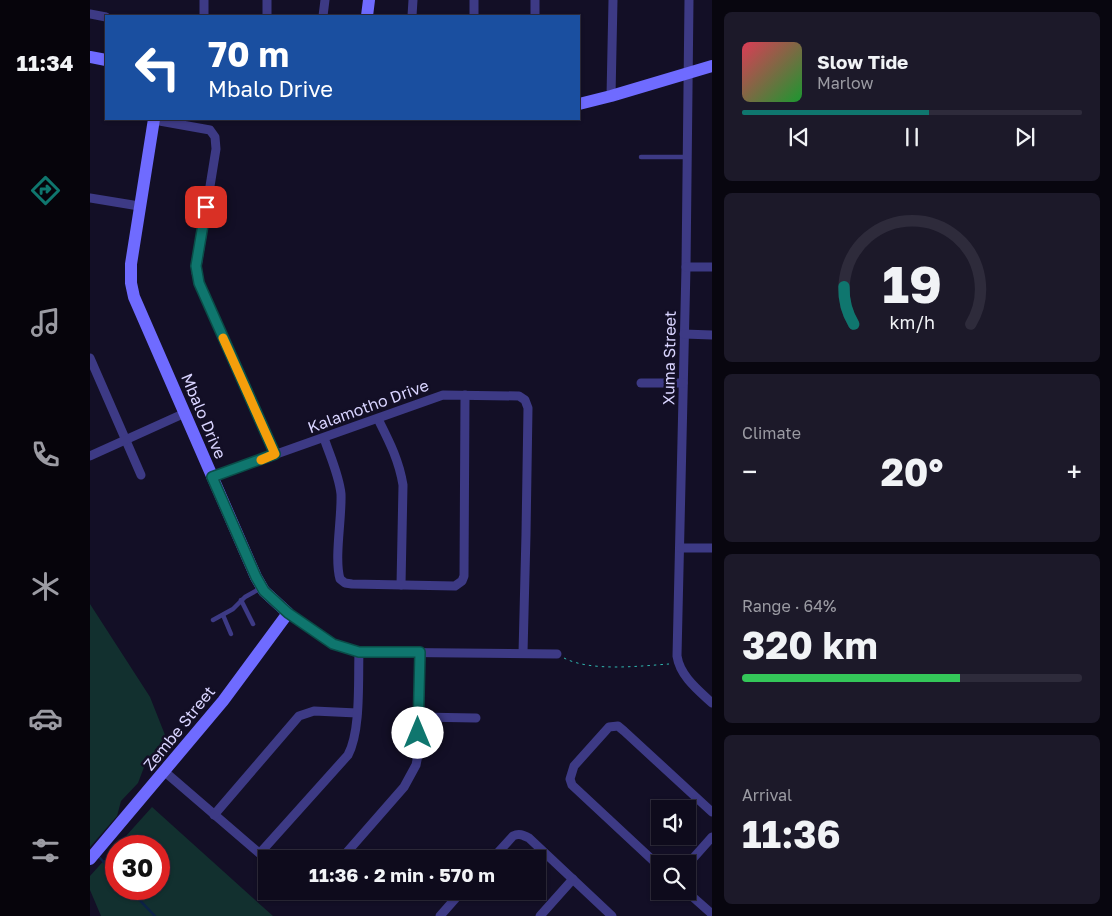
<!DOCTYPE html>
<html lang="en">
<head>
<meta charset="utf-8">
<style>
  :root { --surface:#0e0b1c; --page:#1c1929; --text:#f1f3f6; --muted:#9b9ba3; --line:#2e2b3b; --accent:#0f766e }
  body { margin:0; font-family:"Golos Text",sans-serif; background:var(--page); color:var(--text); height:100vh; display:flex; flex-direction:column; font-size:19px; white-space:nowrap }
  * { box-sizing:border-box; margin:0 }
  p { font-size:16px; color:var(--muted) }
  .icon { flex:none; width:28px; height:28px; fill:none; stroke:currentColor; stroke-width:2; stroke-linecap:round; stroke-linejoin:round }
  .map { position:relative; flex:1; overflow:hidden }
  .drawer { display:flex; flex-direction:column; gap:12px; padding:12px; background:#08060f; width:400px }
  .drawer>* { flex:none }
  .top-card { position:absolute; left:15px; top:15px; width:475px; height:105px; border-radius:0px; box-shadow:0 1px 4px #0004,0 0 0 1px var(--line); background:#1a4fa0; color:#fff; overflow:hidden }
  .buttons { position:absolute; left:561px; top:800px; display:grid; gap:10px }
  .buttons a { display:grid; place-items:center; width:45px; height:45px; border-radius:0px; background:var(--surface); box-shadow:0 1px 4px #0004,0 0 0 1px var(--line); font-size:25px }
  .speed { position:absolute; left:15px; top:835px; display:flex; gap:10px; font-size:25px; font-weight:700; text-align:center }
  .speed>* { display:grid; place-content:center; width:65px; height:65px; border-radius:50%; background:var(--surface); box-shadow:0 1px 4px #0004,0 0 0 1px var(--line); line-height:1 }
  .speed .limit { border:8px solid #d22; background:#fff; color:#111 }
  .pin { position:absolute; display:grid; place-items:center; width:42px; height:42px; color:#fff; margin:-21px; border-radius:10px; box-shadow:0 2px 8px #0006 }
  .me { position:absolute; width:55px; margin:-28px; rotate:0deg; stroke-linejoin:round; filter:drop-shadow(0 0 4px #0008) }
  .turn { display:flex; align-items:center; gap:18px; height:105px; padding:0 20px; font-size:22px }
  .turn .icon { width:65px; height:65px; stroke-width:2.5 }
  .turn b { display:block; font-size:35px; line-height:42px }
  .big { font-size:38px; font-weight:700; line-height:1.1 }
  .drawer .card { flex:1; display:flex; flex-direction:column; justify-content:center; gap:8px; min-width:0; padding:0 18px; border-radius:8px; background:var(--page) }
  .drawer .dial { align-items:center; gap:0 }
  .dial svg { height:130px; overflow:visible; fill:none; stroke:var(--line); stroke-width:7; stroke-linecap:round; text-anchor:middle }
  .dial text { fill:var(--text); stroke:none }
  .song { display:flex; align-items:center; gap:15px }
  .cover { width:60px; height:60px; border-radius:8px; background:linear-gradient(135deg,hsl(350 70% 55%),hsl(130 70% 35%)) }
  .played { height:5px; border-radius:2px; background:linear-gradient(90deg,var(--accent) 55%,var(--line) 55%) }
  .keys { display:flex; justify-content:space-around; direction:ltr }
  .heat { display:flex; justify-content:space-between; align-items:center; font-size:28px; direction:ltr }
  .charge { height:8px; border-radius:4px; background:linear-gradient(90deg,#34c759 64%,var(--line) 0) }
  .trip { position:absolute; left:168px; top:850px; width:288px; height:50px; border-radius:0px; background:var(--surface); box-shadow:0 1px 4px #0004,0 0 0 1px var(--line); font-weight:700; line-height:50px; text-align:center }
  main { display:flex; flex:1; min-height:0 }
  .tab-bar { display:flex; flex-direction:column; width:90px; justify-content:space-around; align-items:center; background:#06040b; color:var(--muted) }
  .tab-bar .icon { width:35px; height:35px }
  .tab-bar .selected { color:var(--accent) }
  .tab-bar b { font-size:22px; color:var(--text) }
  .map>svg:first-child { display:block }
  .green { fill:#12302f }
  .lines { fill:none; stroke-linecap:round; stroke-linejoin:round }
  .stream { stroke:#0c2248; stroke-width:2.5 }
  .path { stroke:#2fb8b0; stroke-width:1; stroke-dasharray:2.5 4; stroke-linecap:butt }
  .lane { stroke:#3d3a85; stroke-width:4.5 }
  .street { stroke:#3d3a85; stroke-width:9 }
  .secondary { stroke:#6f6bff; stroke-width:12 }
  .route-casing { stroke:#0a4d48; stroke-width:12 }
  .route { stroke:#0f766e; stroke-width:9 }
  .slow { stroke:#f59e0b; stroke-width:9 }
  .labels { text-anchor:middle; stroke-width:5; stroke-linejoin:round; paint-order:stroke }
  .street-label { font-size:16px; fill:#d9d4ff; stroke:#130f26 }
</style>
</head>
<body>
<main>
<nav class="tab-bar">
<b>11:34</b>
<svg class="icon selected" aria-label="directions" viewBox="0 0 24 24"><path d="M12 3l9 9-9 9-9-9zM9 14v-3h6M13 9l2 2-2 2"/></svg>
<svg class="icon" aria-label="music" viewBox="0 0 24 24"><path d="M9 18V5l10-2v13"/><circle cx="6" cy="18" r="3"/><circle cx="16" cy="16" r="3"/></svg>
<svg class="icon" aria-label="phone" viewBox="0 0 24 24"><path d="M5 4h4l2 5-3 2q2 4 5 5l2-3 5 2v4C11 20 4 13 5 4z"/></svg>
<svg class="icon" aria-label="climate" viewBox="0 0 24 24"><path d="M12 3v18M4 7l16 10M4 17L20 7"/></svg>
<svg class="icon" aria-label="car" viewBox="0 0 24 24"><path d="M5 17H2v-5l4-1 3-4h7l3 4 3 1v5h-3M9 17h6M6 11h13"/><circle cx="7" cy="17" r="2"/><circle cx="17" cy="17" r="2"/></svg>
<svg class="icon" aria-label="filters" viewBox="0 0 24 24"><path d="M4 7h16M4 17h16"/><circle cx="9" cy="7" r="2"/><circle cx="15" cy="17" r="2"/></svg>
</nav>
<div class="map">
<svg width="622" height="916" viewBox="0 0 622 916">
  <rect width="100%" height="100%" fill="#130f26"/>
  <g class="green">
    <path d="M0 604 60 697 77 740 56 762 48 783 31 801 27 816 0 847Z"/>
    <path d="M62 807 183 916H11L0 890V876L26 847V889H69V846H27Z"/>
  </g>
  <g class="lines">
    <g class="stream">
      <path d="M8 856 26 875"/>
      <path d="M39 889 65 916"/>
    </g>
    <path class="path" d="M474 658C501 672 550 666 579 664"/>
    <g class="lane">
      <path d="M551 157H597"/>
      <path d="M151 600 163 624"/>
      <path d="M133 615 141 634"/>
      <path d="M123 620 143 609 155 597 171 588"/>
    </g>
    <g class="street">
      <path d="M384 0V16"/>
      <path d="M599 0 596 267 587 656C590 676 608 690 622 703"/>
      <path d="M0 14 16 17"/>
      <path d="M114 16V0"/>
      <path d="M177 16V0"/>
      <path d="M233 16 235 0"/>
      <path d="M322 16 323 0"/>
      <path d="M445 16V0"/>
      <path d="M521 96 523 0"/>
      <path d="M64 120 120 130 125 137 126 149 106 273 109 283 185 455"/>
      <path d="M0 198 49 206"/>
      <path d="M596 267H622"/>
      <path d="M594 334 622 335"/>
      <path d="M0 358 51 475"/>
      <path d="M551 383H593"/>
      <path d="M288 419C299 441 309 460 313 485L311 585"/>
      <path d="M234 438C240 456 249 475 251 494 252 518 244 558 250 579L255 583 262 584 365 586 372 581 374 576 375 395"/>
      <path d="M0 456 95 413"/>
      <path d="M122 477 353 395 429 396 435 400 438 408 436 534 433 653"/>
      <path d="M591 548H622"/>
      <path d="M198 613 243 644 269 652 467 654"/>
      <path d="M328 717 386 718"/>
      <path d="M75 772 176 859"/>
      <path d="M124 815 209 716 224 711 267 713"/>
      <path d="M170 853 258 755C271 731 268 680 269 652"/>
      <path d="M251 859 314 787 326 765 329 750 330 652"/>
      <path d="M402 859 423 836C429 833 433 835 439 838L522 916"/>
      <path d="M598 864 622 837"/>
      <path d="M570 867 482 785 480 779 484 766 519 727 528 726 534 731 622 812"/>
      <path d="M596 891 622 914"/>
      <path d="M350 916 372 891"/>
      <path d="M450 916 483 879"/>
    </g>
    <g class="secondary">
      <path d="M277 16 279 0"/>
      <path d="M0 57 16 60"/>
      <path d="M489 104 521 96 622 66"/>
      <path d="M0 859 133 701 198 613 174 591 166 577 44 297 41 283V264L64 119"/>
    </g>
  </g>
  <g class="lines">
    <defs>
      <path id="route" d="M116 207 106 266 109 283 185 454 122 477 166 577 174 591 198 613 243 644 269 652H330L328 733"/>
    </defs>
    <use href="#route" class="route-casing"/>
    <use href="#route" class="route"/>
    <path class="slow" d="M133 338 185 454 171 460"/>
  </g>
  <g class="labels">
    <g class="street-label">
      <text transform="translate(579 358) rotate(-89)" y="6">Xuma Street</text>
      <text transform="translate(278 406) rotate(-20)" y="6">Kalamotho Drive</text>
      <text transform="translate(114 416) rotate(67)" y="6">Mbalo Drive</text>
      <text transform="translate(89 728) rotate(-51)" y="6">Zembe Street</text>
    </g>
  </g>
</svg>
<div class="buttons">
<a><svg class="icon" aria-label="sound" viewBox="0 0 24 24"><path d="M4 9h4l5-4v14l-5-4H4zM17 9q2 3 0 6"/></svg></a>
<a><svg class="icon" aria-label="search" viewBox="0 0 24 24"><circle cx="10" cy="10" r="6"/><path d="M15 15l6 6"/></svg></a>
</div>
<div class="speed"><div class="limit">30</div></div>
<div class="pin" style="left:116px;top:207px;background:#d93025"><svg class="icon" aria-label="arrive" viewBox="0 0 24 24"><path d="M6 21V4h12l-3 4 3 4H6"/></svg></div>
<svg class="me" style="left:328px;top:733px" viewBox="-20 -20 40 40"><circle r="19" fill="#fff"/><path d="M0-13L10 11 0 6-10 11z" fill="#0f766e"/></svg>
<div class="trip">11:36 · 2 min · 570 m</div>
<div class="top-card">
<div class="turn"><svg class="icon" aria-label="left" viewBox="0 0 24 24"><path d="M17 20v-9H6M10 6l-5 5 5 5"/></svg><div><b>70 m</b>Mbalo Drive</div></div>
</div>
</div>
<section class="drawer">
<div class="card">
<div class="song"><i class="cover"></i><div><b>Slow Tide</b><p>Marlow</p></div></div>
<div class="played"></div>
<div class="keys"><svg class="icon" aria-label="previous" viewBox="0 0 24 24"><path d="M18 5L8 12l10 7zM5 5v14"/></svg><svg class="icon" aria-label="pause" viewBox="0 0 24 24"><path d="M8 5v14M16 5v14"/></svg><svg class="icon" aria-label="next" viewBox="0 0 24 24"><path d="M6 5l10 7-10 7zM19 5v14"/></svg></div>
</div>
<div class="card dial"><svg viewBox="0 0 100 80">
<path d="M14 69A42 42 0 1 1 86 69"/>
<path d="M14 69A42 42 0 0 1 8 46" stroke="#0f766e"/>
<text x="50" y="56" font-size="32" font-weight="700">19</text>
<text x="50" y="72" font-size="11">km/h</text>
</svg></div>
<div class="card"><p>Climate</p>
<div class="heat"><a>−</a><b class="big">20°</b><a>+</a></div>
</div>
<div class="card"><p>Range · 64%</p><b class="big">320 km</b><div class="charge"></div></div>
<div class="card"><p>Arrival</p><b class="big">11:36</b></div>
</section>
</main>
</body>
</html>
